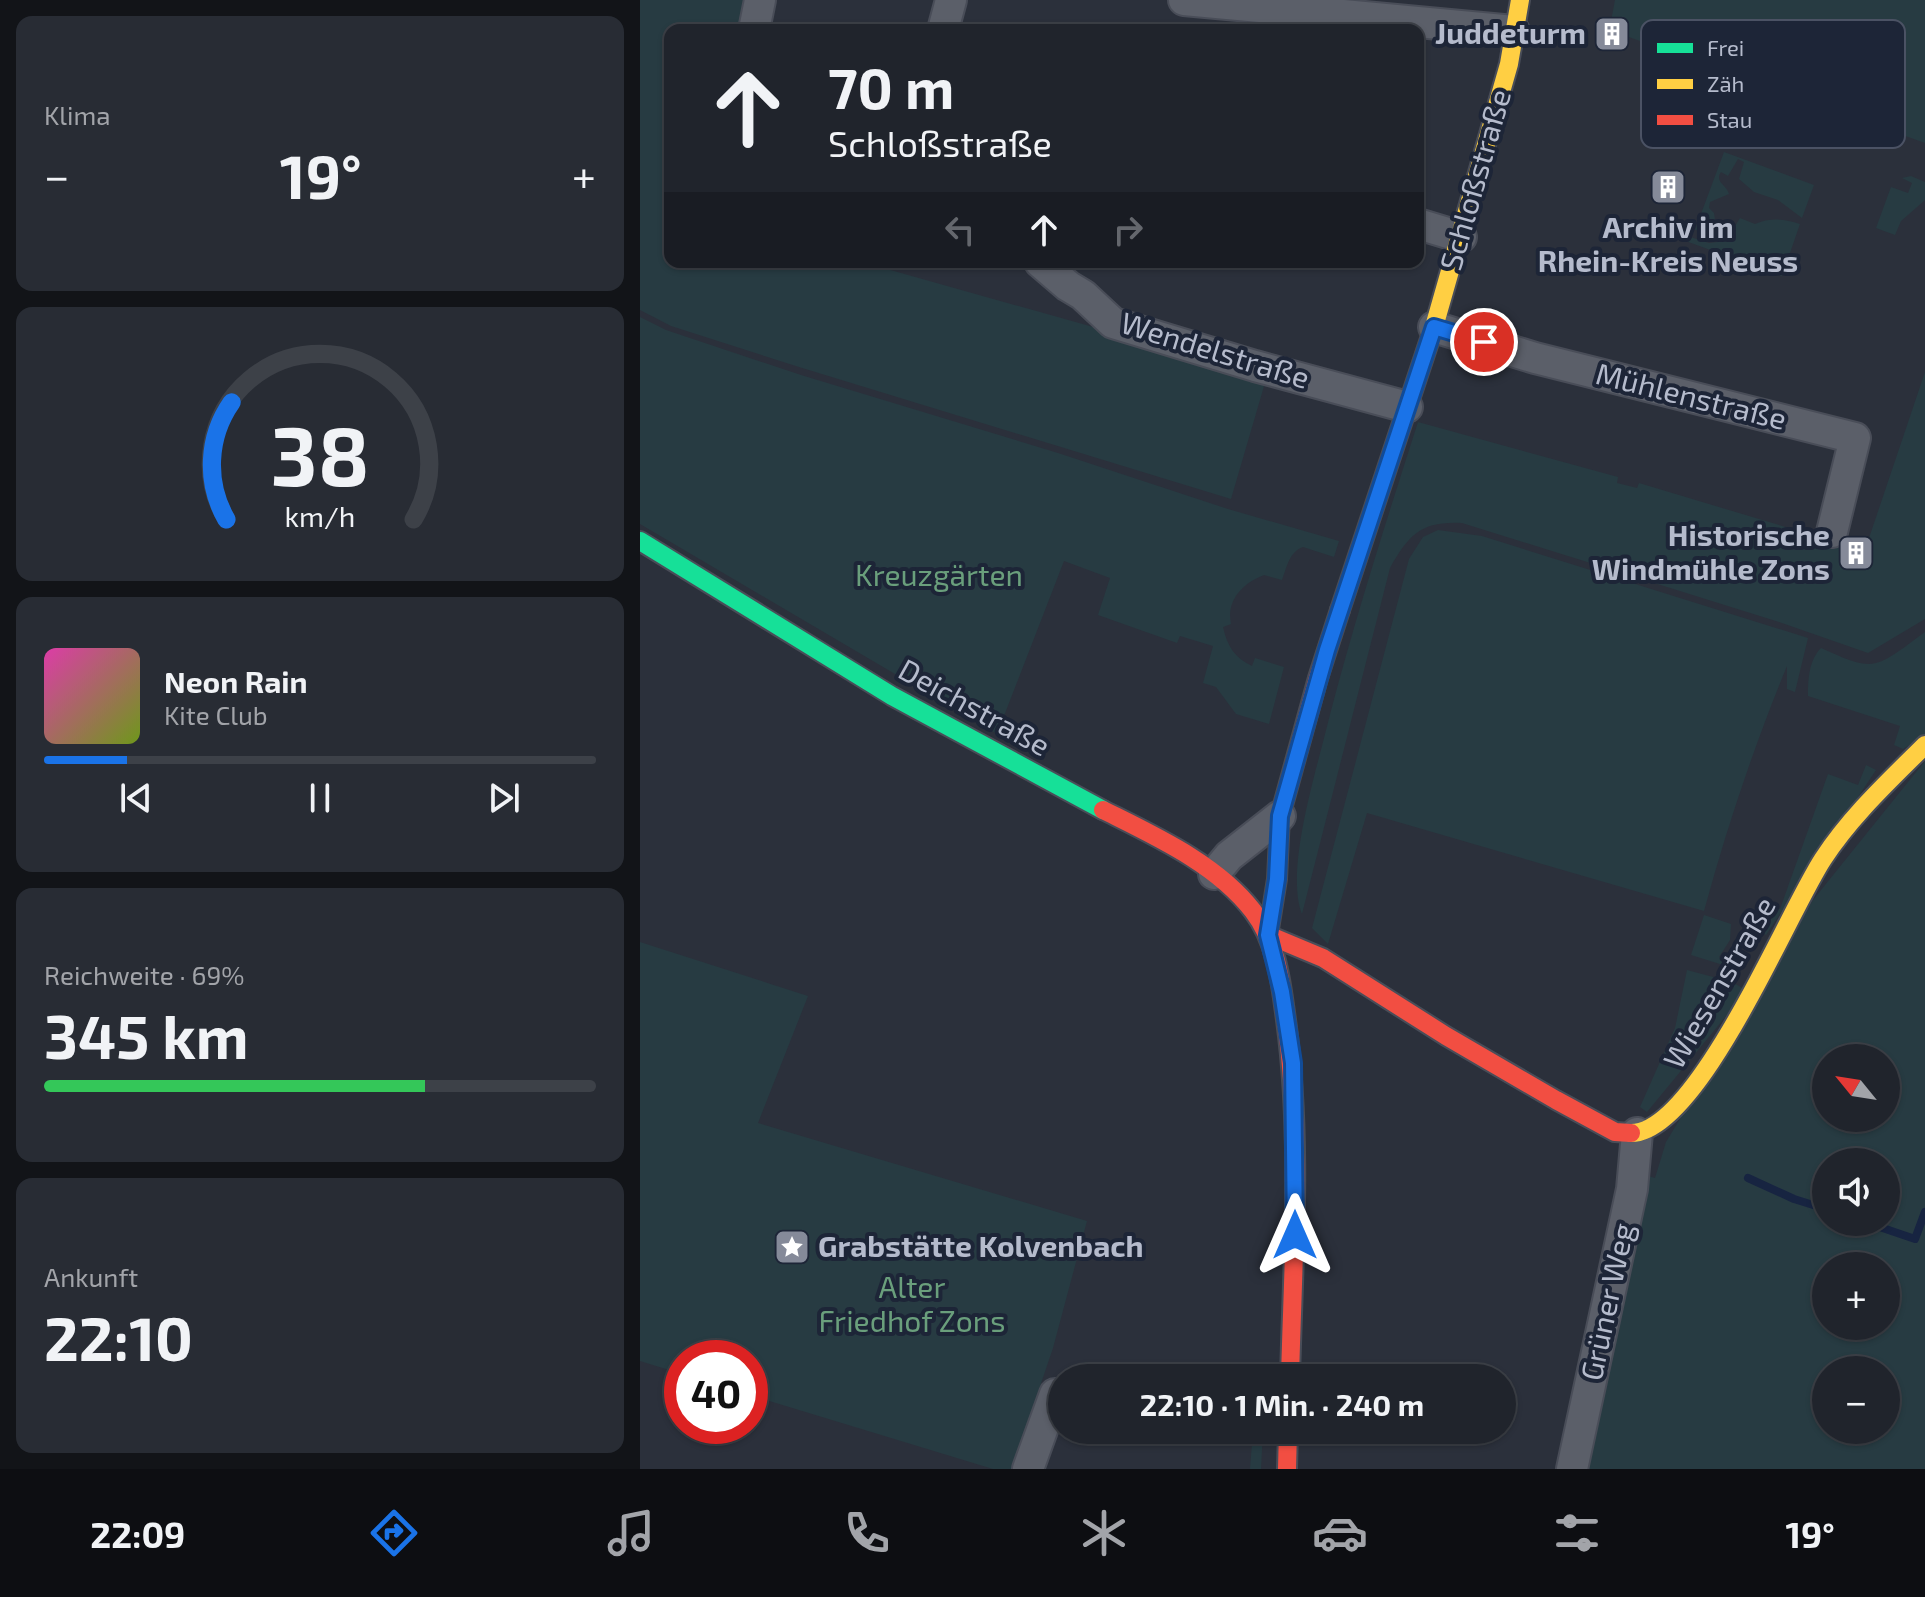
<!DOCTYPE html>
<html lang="de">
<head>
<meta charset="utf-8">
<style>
  :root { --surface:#20242c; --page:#282c34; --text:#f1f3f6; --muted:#a2a4a9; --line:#3d4148; --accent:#1a73e8 }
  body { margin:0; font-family:"Exo 2",sans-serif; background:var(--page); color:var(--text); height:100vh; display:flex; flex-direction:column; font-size:30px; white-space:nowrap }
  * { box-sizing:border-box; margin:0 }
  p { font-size:26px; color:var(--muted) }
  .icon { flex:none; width:44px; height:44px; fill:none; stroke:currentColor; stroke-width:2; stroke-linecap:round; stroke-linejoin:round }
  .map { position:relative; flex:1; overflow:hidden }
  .side { display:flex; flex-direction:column; gap:16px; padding:16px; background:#121418; width:640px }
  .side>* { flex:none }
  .top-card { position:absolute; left:24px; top:24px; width:760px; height:244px; border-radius:16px; box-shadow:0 2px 6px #0004,0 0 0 2px var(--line); background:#20242c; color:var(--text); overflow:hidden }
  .needle { width:52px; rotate:300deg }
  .tools { position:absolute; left:1172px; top:1044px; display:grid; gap:16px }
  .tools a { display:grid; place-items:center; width:88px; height:88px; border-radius:50%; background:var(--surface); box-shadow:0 2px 6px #0004,0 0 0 2px var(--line); font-size:40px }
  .speed { position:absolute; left:24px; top:1340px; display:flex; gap:16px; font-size:40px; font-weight:700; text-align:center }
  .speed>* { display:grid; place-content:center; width:104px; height:104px; border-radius:50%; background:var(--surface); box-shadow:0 2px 6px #0004,0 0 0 2px var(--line); line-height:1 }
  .speed .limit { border:12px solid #d22; background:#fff; color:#111 }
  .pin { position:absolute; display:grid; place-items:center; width:68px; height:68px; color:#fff; margin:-34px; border:4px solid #fff; border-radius:50%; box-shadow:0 2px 8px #0007 }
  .me { position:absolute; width:88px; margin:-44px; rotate:0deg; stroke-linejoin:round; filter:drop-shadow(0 0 6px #0008) }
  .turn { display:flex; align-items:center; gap:28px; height:168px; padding:0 32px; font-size:36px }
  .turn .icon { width:104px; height:104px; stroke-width:2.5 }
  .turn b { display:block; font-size:56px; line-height:68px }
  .lanes { display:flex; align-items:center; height:76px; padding:0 32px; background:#0003; justify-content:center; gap:40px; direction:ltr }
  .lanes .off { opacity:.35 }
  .big { font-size:60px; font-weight:700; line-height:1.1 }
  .side .widget { flex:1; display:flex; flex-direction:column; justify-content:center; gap:12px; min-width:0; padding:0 28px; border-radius:16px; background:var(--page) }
  .side .dial { align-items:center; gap:0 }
  .dial svg { height:208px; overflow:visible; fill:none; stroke:var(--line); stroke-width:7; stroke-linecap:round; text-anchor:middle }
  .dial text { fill:var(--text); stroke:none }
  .song { display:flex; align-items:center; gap:24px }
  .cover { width:96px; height:96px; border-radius:12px; background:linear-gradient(135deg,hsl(320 70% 55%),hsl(80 70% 35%)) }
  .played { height:8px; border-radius:4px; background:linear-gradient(90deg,var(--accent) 15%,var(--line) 15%) }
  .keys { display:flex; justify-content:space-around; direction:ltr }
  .heat { display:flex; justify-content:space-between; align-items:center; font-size:44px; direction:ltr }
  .charge { height:12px; border-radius:6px; background:linear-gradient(90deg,#34c759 69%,var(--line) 0) }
  .trip { position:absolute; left:408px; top:1364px; width:468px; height:80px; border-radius:40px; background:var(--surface); box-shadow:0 2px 6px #0004,0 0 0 2px var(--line); font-weight:700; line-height:80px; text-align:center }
  .menu { display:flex; height:128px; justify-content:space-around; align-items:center; background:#0d0e12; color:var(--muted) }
  .menu .icon { width:56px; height:56px }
  .menu .current { color:var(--accent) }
  .menu b { font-size:36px; color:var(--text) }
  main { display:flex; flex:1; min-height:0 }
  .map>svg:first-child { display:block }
  .green { fill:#273b42; fill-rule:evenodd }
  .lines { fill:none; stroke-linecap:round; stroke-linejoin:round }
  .stream { stroke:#172441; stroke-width:8 }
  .street-casing { stroke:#494d58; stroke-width:34 }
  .fast-casing { stroke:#494d58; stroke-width:22 }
  .slow-casing { stroke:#494d58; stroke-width:22 }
  .jam-casing { stroke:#494d58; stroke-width:22 }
  .street { stroke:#5b5f69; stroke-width:30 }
  .fast { stroke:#16e098; stroke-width:18 }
  .slow { stroke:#ffcf43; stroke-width:18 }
  .jam { stroke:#f24e42; stroke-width:18 }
  .route-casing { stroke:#114b97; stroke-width:20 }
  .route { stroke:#1a73e8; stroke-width:14 }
  .labels { text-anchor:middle; stroke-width:8; stroke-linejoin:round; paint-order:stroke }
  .poi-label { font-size:30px; font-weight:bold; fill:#b5bbcc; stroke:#1d2537; text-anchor:end }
  .street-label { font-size:30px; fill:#b5bbcc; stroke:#1d2537 }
  .park-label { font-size:30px; fill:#6a9f7c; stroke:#1d2537 }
  .key { fill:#1d2537; stroke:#4b5264; stroke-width:2 }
  .key-label { font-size:22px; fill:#b5bbcc }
</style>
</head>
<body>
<main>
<section class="side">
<div class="widget"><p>Klima</p>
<div class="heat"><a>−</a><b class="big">19°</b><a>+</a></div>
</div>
<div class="widget dial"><svg viewBox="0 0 100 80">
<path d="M14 69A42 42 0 1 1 86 69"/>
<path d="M14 69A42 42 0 0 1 16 24" stroke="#1a73e8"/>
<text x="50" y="56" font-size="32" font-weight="700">38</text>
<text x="50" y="72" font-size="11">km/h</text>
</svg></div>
<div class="widget">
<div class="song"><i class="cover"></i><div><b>Neon Rain</b><p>Kite Club</p></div></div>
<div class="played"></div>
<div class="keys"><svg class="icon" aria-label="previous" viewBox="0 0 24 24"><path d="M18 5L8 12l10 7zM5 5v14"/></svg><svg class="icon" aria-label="pause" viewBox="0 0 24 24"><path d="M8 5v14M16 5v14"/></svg><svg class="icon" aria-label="next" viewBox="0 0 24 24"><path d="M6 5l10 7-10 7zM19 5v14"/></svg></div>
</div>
<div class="widget"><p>Reichweite · 69%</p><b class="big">345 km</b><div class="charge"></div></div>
<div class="widget"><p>Ankunft</p><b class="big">22:10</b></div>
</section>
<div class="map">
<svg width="1285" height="1469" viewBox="0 0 1285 1469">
  <rect width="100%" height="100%" fill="#2b303b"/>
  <g class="green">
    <path d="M0 0H106L99 30H30V262H222L627 376 591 499 159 367 31 326 0 310Z"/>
    <path d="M975 0H1285V143L986 36 983 26 971 21Z"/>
    <path d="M1084 152 1174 185 1162 218 1138 200 1114 192 1099 179 1104 162 1098 159 1088 176 1081 172C1074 182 1087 185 1089 194L1070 202 1069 208 1074 213 1075 220 1063 229 1055 230Z"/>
    <path d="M1271 176 1285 182V200L1261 221 1255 235 1236 228 1251 187 1268 193 1272 183 1262 178Z"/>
    <path d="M1100 218 1115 224C1131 217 1144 219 1160 224L1142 276 999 224 1001 221 1069 243 1086 241Z"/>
    <path d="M0 317 26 330 161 375 418 453 588 509 699 541 694 557 663 547C649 552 647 567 642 580L624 575C603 583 586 600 591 624L583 627C587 646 595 658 612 666L615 658 644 667 629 724 596 714 576 687 563 683 573 646 540 636 537 643 458 615 470 578 424 561 357 734 0 524Z"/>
    <path d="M1285 372V619L1228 653 1139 622 822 523C782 521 769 534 750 568L662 914C646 874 672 785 683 742 710 634 744 528 778 422L978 477 977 483 997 488 999 483 1202 544C1195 570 1222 580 1232 556L1228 541Z"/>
    <path d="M798 530 842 536 1168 638 1155 692 1147 689V666C1114 746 1087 827 1064 911L727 813 688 944 672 928 769 559 783 537Z"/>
    <path d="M1285 632V735L1263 749 1254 745 1260 726 1168 696C1168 679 1169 660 1181 648 1196 654 1220 668 1236 663 1250 660 1272 641 1285 632Z"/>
    <path d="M1285 761V1469H942L998 1206 1008 1176 1015 1178 1026 1142 1173 900ZM1186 1058H1246V1118H1186ZM1186 1162H1246V1222H1186ZM1186 1266H1246V1326H1186ZM1186 1370H1246V1430H1186Z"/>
    <path d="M1226 765 1236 770 1126 935 1120 931 1119 918 1123 904 1140 909 1188 774 1218 785Z"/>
    <path d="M1064 915 1091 924 1090 940 1079 957 1096 969 1051 955Z"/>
    <path d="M0 942 168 996 118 1123 447 1221 413 1348 372 1469H353L110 1395V1358H42V1374L0 1361Z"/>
    <path d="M1047 970 1092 982 1104 989 1096 1004 1007 1112 1000 1107 1035 1028Z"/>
    <path d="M445 1362 509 1378H439Z"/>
    <path d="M613 1430H623L621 1469H610Z"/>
  </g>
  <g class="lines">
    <g class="stream">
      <path d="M1108 1178 1154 1199 1186 1209"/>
      <path d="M1225 1222 1275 1239 1285 1212"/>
    </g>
    <defs>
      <g id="street">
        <path d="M544 0 874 31"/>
        <path d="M114 30 120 0"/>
        <path d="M303 30 311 0"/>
        <path d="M778 224 821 237"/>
        <path d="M400 262 428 286 443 295 473 323 615 366 767 407"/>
        <path d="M794 327 895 358 1215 438 1192 532"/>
        <path d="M574 874 589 856 640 816"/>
        <path d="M388 1469 415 1394H422"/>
        <path d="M932 1469 992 1189 997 1133"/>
      </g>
      <path id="fast" d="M0 541 252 696 463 810"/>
      <g id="slow">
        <path d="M700 610 794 327 869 64 880 0"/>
        <path d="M991 1133C1058 1133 1148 912 1183 859 1211 816 1249 781 1285 745"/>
      </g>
      <g id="jam">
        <path d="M463 810C515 836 577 864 613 911 637 942 641 983 646 1020 662 1139 653 1259 650 1378"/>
        <path d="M628 935 637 879 640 816 678 678 700 610"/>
        <path d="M628 935 683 958 806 1036 916 1100 975 1132 991 1133"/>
        <path d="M647 1469 648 1430"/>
      </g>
    </defs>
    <use href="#street" class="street-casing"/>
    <use href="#fast" class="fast-casing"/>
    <use href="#slow" class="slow-casing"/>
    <use href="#jam" class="jam-casing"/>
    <use href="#street" class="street"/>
    <use href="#fast" class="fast"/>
    <use href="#slow" class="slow"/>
    <use href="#jam" class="jam"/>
  </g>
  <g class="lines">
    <defs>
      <path id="route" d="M655 1235 653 1063 642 992 628 935 637 879 640 816 687 650 794 327 844 342"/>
    </defs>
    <use href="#route" class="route-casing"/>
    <use href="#route" class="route"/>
  </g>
  <defs>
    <symbol id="building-square" viewBox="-11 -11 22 22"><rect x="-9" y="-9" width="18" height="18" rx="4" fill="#858a99" stroke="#1d2537"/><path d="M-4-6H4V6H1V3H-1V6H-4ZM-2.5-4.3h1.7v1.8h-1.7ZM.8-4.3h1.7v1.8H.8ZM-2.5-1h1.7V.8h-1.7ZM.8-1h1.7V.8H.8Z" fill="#fff"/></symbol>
    <symbol id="sight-square" viewBox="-11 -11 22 22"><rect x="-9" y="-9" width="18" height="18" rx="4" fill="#858a99" stroke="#1d2537"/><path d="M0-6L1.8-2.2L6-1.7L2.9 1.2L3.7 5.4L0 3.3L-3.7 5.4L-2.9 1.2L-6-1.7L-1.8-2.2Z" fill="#fff"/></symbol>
  </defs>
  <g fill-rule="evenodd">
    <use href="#building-square" x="952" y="14" width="40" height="40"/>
    <use href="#building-square" x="1008" y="167" width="40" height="40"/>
    <use href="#building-square" x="1196" y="533" width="40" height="40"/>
    <use href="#sight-square" x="132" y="1227" width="40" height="40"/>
  </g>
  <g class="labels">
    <g class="poi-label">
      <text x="946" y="44">Juddeturm</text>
      <text x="1028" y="238" text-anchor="middle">Archiv im<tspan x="1028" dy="34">Rhein-Kreis Neuss</tspan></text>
      <text x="1190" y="546">Historische<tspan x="1190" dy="34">Windmühle Zons</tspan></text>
      <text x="178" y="1257" text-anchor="start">Grabstätte Kolvenbach</text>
    </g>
    <g class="street-label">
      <text transform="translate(836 180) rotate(-74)" y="10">Schloßstraße</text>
      <text transform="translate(575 351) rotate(17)" y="10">Wendelstraße</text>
      <text transform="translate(1051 397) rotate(14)" y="10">Mühlenstraße</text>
      <text transform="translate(334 708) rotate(29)" y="10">Deichstraße</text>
      <text transform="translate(1080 983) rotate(-60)" y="10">Wiesenstraße</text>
      <text transform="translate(968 1302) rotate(-78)" y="10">Grüner Weg</text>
    </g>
    <g class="park-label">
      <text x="299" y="586">Kreuzgärten</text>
      <text x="272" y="1298">Alter<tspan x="272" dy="34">Friedhof Zons</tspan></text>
    </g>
  </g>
  <rect x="1001" y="20" width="264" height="128" rx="12" class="key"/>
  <rect x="1017" y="43" width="36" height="10" fill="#16e098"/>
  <rect x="1017" y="79" width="36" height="10" fill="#ffcf43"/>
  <rect x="1017" y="115" width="36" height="10" fill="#f24e42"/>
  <g class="key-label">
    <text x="1067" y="56">Frei</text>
    <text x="1067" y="92">Zäh</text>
    <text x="1067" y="128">Stau</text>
  </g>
</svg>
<div class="tools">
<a><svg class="needle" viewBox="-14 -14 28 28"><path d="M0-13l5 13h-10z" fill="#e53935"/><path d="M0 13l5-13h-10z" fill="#a2a4a9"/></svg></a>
<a><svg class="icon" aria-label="sound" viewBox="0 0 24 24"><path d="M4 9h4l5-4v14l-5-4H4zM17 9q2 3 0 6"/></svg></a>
<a>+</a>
<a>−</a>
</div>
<div class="speed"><div class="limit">40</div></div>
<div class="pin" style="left:844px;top:342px;background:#d93025"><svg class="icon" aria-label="arrive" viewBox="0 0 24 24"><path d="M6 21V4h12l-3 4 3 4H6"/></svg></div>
<svg class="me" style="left:655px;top:1235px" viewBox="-20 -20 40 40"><path d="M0-17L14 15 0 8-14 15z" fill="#1a73e8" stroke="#fff" stroke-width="4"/></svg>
<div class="trip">22:10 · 1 Min. · 240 m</div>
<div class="top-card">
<div class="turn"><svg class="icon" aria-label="ahead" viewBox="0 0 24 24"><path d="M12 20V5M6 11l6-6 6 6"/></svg><div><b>70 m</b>Schloßstraße</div></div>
<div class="lanes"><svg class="icon off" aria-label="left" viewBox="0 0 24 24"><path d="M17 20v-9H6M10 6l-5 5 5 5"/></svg><svg class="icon" aria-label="ahead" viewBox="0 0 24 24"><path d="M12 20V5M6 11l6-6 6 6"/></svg><svg class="icon off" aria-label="right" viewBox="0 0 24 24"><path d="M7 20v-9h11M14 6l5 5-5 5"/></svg></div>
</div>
</div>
</main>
<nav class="menu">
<b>22:09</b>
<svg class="icon current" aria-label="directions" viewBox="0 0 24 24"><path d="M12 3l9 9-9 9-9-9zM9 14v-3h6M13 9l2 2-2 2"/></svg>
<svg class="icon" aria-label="music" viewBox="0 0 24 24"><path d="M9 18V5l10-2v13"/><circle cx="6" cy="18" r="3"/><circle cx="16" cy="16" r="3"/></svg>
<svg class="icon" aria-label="phone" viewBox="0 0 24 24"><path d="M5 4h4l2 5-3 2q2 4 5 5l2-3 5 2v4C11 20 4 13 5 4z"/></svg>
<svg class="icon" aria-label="climate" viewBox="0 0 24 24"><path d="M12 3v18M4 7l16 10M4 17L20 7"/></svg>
<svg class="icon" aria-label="car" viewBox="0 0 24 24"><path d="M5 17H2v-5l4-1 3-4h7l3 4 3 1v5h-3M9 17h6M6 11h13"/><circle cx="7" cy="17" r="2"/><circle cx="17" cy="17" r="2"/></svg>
<svg class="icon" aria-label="filters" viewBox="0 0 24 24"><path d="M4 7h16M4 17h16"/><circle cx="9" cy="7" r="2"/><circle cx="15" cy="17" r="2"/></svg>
<b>19°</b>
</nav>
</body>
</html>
